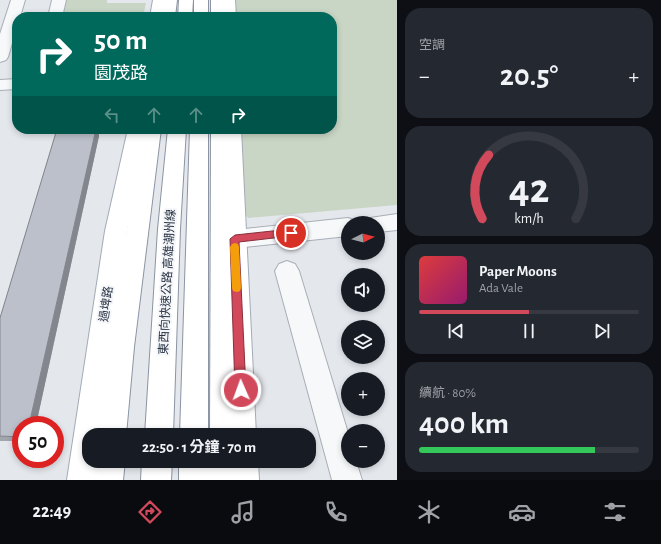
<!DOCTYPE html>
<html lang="zh-TW">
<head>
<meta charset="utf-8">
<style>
  :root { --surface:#171b24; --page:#242831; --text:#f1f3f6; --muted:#9ea1a6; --line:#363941; --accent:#d1495b }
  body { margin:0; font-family:"Alegreya Sans","Noto Sans TC",sans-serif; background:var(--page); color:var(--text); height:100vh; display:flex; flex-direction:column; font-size:15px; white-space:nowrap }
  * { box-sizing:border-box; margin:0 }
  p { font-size:13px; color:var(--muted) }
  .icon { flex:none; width:22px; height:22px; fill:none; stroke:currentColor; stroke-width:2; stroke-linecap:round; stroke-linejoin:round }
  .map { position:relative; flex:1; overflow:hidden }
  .panel { display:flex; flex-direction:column; gap:8px; padding:8px; background:#0d0f14; width:264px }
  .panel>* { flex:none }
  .hud { position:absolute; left:12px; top:12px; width:325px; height:122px; border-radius:16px; box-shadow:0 2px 6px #0003; background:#00695c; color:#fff; overflow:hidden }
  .needle { width:26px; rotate:84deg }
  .tools { position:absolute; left:341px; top:216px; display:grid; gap:8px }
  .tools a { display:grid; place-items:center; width:44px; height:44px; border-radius:50%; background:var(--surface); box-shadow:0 2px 6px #0003; font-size:20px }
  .speed { position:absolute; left:12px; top:416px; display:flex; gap:8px; font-size:20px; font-weight:700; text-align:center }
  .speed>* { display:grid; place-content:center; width:52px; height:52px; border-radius:50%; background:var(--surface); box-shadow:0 2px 6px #0003; line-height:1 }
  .speed .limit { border:6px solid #d22; background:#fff; color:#111 }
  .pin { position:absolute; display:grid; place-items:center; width:34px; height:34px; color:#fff; margin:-17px; border:2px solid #fff; border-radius:50%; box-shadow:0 1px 4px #0007 }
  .me { position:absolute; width:44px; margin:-22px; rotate:358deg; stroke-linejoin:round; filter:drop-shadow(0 0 3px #0008) }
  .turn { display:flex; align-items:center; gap:14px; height:84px; padding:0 16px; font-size:18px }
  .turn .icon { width:52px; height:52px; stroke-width:2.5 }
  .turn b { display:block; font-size:28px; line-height:34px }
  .lanes { display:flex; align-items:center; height:38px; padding:0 16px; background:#0003; justify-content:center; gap:20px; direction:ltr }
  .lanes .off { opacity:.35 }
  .big { font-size:30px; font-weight:700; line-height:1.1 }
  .panel .widget { flex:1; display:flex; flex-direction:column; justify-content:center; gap:6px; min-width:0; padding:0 14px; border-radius:16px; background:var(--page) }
  .panel .dial { align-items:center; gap:0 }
  .dial svg { height:104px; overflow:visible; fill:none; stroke:var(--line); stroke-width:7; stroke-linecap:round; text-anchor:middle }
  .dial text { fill:var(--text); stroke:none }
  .song { display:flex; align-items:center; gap:12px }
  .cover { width:48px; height:48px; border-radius:6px; background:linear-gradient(135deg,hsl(0 70% 55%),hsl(320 70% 35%)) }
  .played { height:4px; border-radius:2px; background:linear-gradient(90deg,var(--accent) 50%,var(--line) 50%) }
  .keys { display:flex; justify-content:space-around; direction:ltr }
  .heat { display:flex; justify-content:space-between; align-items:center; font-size:22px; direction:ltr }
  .charge { height:6px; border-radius:3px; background:linear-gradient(90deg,#34c759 80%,var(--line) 0) }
  .trip { position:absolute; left:82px; top:428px; width:234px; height:40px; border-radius:16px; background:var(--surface); box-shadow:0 2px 6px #0003; font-weight:700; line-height:40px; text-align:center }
  .dock { display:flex; height:64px; justify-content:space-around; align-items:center; background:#090b0e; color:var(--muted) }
  .dock .icon { width:28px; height:28px }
  .dock .on { color:var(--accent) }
  .dock b { font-size:18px; color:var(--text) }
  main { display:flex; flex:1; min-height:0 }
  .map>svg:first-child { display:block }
  .green { fill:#c9d6c5 }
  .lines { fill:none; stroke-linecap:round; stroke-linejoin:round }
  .minor-casing { stroke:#a9aeb7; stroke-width:2 }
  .major-casing { stroke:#a3abb8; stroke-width:2 }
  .highway-casing { stroke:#8b94a3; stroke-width:2 }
  .minor { fill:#f7f8fa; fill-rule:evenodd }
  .major { fill:#fff; fill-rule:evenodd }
  .highway { fill:#fff; fill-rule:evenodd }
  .wall { fill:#a1a5ae }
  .shaded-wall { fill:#83868d }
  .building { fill:#bbc0ca; stroke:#83868d }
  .route { fill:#d1495b; stroke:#882f3b }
  .slow { fill:#f59e0b }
  .labels { text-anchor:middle; stroke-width:4; stroke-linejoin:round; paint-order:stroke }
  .street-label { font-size:12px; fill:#2b3445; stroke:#f4f6f9 }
</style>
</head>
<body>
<main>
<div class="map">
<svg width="397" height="480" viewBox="0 0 397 480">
  <rect width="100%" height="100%" fill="#e4e7ec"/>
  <g class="green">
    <path d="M65 0H107V3H146L143 17H62Z"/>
    <path d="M235 0H397V205L248 218 239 206 237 129H332V17H235Z"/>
  </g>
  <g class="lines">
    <defs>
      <g id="minor">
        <path d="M11 0H25L20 17H17V26L8 57 6 60 0 62V34Z"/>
        <path d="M52 0H66L62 17H48Z"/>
        <path d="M17 79V89L0 90V80Z"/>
        <path d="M397 214V230L378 232V223H368L370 218Z"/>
        <path d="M348 218 356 221 357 223H348V236L235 248 227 245 224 239 227 233 235 230Z"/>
        <path d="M287 261 295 264 299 271 348 433V461H356L362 480H332L275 271 279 264Z"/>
      </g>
      <g id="major">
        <path d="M153 0H167L164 17H150Z"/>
        <path d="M221 0H235L236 17H222Z"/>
        <path d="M128 129H146L127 231 103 435H89V461H99L97 480H67L105 231Z"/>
        <path d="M223 129H241L256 435H228Z"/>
        <path d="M228 461H258L259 480H229Z"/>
      </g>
      <g id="highway">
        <path d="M163 0H177L175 17H161Z"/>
        <path d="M179 0H193L192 17H178Z"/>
        <rect x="194" y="0" width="14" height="17"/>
        <rect x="211" y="0" width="14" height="17"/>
        <path d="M143 129H161L134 347 126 435H98L108 347Z"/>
        <path d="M168 129H186L180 229 173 435H145L158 229Z"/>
        <path d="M190 129H208V435H180Z"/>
        <path d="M211 129H229L238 435H210Z"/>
        <path d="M95 461H125L123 480H93Z"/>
        <path d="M142 461H172L171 480H141Z"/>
        <path d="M179 461H209V469V461H239V480H179Z"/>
      </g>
    </defs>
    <use href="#minor" class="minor-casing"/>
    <use href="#major" class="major-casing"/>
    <use href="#highway" class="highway-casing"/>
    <use href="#minor" class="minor"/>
    <use href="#major" class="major"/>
    <use href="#highway" class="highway"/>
  </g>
  <path class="wall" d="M57 129H98L99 136 36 425H21V441H0V318Z"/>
  <path class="shaded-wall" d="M96 129H98L99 136 36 425H29Z"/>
  <path class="building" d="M57 129H96L29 425H21V437L0 436V318Z"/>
  <path class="route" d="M291 229 296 233 291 236 239 242 246 390 245 394 241 395 237 394 235 390 230 239 235 235Z"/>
  <path class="slow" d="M235 243 238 244 239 247 241 288 240 291 237 292 233 291 232 288 230 247 232 244Z"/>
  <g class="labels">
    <g class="street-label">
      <text transform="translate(167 282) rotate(-87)" y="4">東西向快速公路 高雄潮州線</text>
      <text transform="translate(106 304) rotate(-82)" y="4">過埤路</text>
    </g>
  </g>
</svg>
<div class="tools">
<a><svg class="needle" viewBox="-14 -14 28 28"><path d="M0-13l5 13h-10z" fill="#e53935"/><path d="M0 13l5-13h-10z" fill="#9ea1a6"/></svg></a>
<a><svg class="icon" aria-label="sound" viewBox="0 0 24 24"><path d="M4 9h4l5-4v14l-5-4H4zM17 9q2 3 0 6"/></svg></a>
<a><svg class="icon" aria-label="layers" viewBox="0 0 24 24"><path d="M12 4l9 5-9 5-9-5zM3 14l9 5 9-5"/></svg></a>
<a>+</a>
<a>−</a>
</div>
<div class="speed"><div class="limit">50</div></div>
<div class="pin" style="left:291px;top:233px;background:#d93025"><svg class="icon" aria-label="arrive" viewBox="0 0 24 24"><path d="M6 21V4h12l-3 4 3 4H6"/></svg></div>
<svg class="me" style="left:241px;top:390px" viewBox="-20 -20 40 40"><circle r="17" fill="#d1495b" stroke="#fff" stroke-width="3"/><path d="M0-11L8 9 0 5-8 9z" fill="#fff"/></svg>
<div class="trip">22:50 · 1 分鐘 · 70 m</div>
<div class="hud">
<div class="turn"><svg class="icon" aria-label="right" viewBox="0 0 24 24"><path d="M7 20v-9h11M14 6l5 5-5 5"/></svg><div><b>50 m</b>園茂路</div></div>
<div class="lanes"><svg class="icon off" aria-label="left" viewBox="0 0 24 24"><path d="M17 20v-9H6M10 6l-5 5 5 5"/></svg><svg class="icon off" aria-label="ahead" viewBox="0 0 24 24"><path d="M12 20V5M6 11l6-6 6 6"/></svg><svg class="icon off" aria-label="ahead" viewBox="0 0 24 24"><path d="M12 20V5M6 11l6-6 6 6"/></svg><svg class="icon" aria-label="right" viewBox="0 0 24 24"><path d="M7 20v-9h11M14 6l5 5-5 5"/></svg></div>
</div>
</div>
<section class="panel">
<div class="widget"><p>空調</p>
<div class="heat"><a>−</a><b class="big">20.5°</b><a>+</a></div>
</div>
<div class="widget dial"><svg viewBox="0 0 100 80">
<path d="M14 69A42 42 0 1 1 86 69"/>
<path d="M14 69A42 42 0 0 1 19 20" stroke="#d1495b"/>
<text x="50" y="56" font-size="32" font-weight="700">42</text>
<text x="50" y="72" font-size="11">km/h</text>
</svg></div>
<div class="widget">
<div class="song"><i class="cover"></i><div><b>Paper Moons</b><p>Ada Vale</p></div></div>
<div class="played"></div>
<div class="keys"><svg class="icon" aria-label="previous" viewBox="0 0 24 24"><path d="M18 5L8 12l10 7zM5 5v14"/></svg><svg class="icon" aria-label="pause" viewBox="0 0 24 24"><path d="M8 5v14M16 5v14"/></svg><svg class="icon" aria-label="next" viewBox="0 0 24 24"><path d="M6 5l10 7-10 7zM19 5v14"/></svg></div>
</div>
<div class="widget"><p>續航 · 80%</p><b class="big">400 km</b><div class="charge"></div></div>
</section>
</main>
<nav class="dock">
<b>22:49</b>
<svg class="icon on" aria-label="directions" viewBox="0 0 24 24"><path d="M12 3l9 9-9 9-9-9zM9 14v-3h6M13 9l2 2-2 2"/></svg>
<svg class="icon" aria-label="music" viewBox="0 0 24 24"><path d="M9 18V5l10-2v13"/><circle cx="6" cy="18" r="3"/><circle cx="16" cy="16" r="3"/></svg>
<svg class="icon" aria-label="phone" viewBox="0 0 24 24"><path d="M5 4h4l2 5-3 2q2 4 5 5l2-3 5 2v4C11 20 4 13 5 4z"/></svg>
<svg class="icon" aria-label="climate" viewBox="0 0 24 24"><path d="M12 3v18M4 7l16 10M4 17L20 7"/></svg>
<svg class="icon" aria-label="car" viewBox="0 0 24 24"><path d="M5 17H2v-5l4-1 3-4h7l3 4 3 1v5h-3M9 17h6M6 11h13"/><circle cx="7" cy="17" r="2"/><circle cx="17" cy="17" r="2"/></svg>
<svg class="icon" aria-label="filters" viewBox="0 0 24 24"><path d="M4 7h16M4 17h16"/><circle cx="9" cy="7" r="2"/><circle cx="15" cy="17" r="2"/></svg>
</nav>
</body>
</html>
